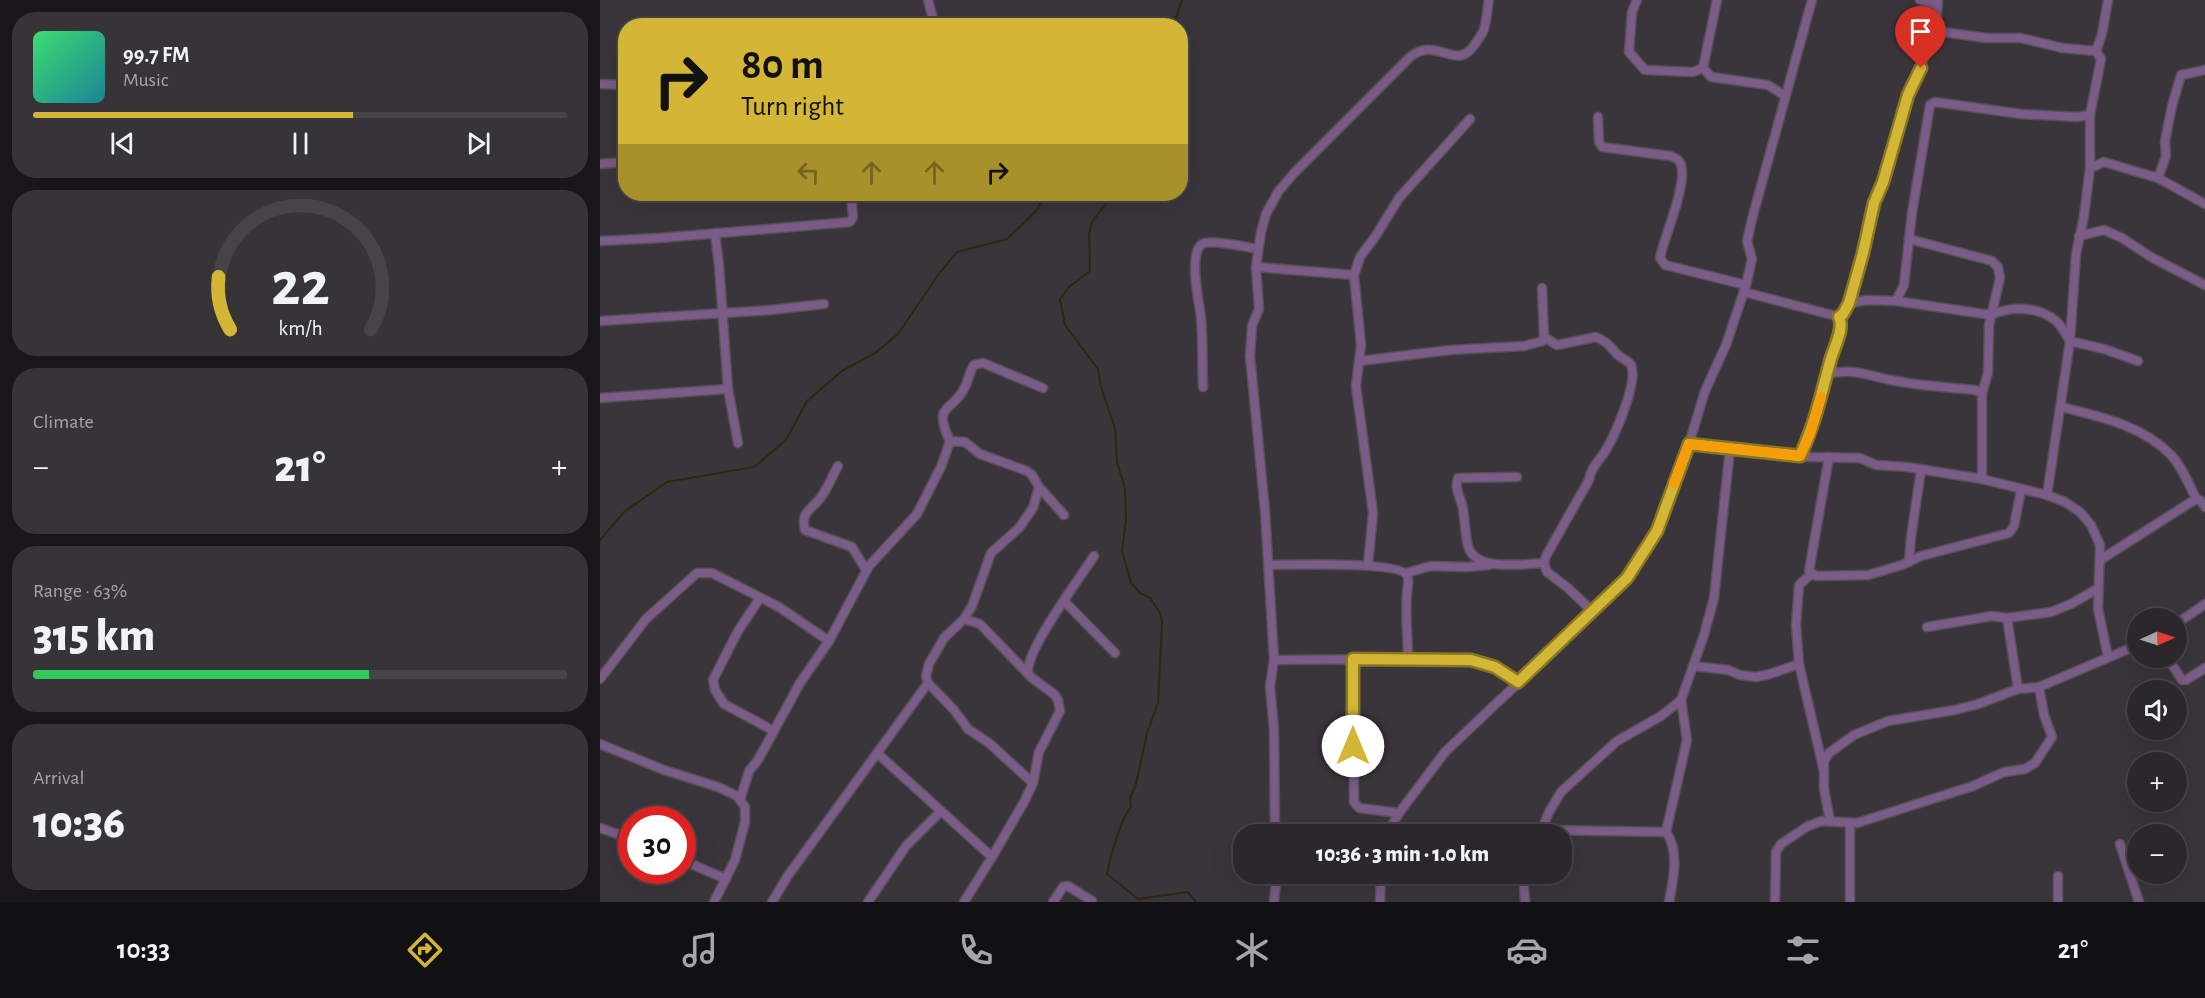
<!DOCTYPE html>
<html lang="en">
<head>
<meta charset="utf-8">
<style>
  :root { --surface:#2b282c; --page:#373438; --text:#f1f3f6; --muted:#a6a6a9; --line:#474448; --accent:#d3b635 }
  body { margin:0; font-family:"Alegreya Sans",sans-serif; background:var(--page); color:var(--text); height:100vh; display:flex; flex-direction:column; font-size:22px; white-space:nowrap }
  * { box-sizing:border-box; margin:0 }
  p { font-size:20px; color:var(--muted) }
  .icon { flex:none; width:33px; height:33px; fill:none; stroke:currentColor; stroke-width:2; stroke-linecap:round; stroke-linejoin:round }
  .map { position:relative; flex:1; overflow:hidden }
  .drawer { display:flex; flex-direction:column; gap:12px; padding:12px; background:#181618; width:600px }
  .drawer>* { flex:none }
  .hud { position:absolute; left:18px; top:18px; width:570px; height:183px; border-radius:24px; box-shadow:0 6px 24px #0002,0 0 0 2px var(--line); background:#d3b635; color:#111; overflow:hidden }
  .needle { width:39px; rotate:87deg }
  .fabs { position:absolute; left:1527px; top:608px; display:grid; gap:12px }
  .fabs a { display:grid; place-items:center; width:60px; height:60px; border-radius:50%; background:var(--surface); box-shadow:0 6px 24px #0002,0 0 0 2px var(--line); font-size:30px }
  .speed { position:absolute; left:18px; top:806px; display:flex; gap:12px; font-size:30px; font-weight:700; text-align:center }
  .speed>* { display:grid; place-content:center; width:78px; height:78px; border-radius:50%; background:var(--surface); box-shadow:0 6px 24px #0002,0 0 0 2px var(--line); line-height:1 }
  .speed .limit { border:9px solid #d22; background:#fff; color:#111 }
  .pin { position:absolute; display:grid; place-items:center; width:51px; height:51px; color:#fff; margin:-62px -26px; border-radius:50% 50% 50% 0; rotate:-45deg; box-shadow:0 0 6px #0007 }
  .pin .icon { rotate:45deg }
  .me { position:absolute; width:66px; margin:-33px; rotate:0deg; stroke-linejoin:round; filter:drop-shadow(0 0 4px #0008) }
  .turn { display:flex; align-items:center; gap:21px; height:126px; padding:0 24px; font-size:27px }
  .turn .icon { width:78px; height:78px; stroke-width:2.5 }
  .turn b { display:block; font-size:42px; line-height:51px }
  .lanes { display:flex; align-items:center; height:57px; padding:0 24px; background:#0003; justify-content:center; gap:30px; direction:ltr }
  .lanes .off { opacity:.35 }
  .big { font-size:45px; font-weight:800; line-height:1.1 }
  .drawer .card { flex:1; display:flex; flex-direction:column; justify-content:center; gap:9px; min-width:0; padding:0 21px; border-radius:24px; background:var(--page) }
  .drawer .dial { align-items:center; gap:0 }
  .dial svg { height:156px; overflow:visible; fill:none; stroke:var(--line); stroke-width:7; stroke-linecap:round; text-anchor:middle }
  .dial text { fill:var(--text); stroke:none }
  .song { display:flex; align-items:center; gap:18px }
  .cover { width:72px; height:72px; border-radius:9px; background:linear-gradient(135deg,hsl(140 70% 55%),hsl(190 70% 35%)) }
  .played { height:6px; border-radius:3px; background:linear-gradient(90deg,var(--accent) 60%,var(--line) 60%) }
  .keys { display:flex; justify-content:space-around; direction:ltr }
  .heat { display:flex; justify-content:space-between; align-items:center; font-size:33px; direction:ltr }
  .charge { height:9px; border-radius:4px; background:linear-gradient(90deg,#34c759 63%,var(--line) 0) }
  .trip { position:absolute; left:633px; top:824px; width:339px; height:60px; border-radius:24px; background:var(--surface); box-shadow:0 6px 24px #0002,0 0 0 2px var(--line); font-weight:800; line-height:60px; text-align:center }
  .menu { display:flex; height:96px; justify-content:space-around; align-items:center; background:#111012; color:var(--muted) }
  .menu .icon { width:42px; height:42px }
  .menu .on { color:var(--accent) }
  .menu b { font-size:27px; color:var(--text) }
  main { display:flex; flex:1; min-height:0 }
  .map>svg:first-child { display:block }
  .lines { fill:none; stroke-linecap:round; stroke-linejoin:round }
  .stream { stroke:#2e270a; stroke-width:2 }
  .street-casing { stroke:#555156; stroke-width:11 }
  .street { stroke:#7b5b87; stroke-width:8 }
  .route-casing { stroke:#897622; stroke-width:15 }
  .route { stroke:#d3b635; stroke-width:10 }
  .slow { stroke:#f59e0b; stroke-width:10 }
</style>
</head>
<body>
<main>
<section class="drawer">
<div class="card">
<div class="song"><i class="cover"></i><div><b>99.7 FM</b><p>Music</p></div></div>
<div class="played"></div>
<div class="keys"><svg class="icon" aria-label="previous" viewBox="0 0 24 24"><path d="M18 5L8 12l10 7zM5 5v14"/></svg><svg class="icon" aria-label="pause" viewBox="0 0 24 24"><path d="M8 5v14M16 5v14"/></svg><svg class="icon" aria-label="next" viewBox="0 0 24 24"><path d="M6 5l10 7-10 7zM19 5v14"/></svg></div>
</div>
<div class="card dial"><svg viewBox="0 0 100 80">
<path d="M14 69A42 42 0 1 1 86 69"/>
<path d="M14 69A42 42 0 0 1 8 42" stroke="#d3b635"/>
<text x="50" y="56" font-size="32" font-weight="700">22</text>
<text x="50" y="72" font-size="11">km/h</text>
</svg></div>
<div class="card"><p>Climate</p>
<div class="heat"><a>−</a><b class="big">21°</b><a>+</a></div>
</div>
<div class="card"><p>Range · 63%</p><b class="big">315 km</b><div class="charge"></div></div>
<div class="card"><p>Arrival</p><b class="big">10:36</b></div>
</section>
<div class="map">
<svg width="1605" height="902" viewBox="0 0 1605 902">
  <rect width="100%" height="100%" fill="#39353a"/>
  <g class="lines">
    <g class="stream">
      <path d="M573 26 582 0"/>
      <path d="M513 194 492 222 489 234 490 271 469 287 460 299 465 325 498 369 501 387 515 428 517 462 525 488 526 519 522 551 531 583 540 593 550 598 560 613 562 622 558 703 547 733 536 784 530 798 531 807C521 819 510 857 507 874L538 899 588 892 596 902"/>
      <path d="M0 540 24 512 67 482 154 467 186 440 207 401 242 371 275 353 298 334 338 275 357 252 407 239 435 212 447 194"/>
    </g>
    <defs>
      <g id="street">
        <path d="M328 0 335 26"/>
        <path d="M1037 0 1032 12 1029 52 1045 70 1093 72 1103 68"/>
        <path d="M1117 0 1103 68 1111 77 1168 85 1185 96"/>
        <path d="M1320 0 1337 6"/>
        <path d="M1336 31 1338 0"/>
        <path d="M1496 51 1502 34 1508 0"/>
        <path d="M0 84 26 85"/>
        <path d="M998 117 999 142 1002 147 1070 156C1073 157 1076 158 1078 160 1093 173 1063 239 1060 258L1065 265 1146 285"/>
        <path d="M0 164 26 162"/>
        <path d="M1490 168 1504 162 1558 178 1566 156 1565 141 1572 106 1581 75 1605 70"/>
        <path d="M1558 178 1605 204"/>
        <path d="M115 233 119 265 128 389 138 443"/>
        <path d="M1479 236 1504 230 1522 238 1551 257 1605 285"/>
        <path d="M1309 239 1392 261 1398 267 1400 278 1389 325 1388 373 1382 393V479"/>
        <path d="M0 241 60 238 250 222 253 217 251 194"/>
        <path d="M656 267 754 275"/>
        <path d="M1144 292 1232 315 1239 317 1241 324 1230 361 1217 416 1200 456"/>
        <path d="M1296 301 1391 315C1411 306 1438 306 1456 321 1462 326 1466 335 1470 341L1504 349 1538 361"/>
        <path d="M1249 303 1267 300 1296 301 1304 285 1312 213 1330 105 1335 102 1421 114 1477 117 1490 115"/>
        <path d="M1239 317 1243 314 1249 303 1274 203 1283 182 1308 95 1321 68 1327 46 1336 31 1386 38H1421L1462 48 1496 51 1501 59 1490 115V168L1484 216 1476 254 1470 341 1447 495"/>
        <path d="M0 321 170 310 224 304"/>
        <path d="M944 337 957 345 996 337C1006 341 1010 346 1017 354 1021 359 1028 360 1031 365 1039 381 1014 438 1004 453 997 463 991 468 989 480L946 556 944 563 947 572 968 588 993 612"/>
        <path d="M760 361 850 350 924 346 943 341 944 337 942 288"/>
        <path d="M1227 374C1254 368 1266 375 1291 380 1318 386 1348 387 1375 390L1382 393"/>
        <path d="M603 387C602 364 603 340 601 317 599 302 588 254 602 244 609 239 647 247 658 249"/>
        <path d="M0 398 128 389"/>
        <path d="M1462 407C1500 417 1542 425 1571 455 1582 467 1589 484 1596 499L1600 500 1605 507"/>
        <path d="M350 441C332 402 352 414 365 387 369 380 369 372 374 365L383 363 443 388"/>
        <path d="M1089 444 1210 457 1260 458 1276 465 1307 467 1382 479 1447 495 1465 502 1480 512 1491 525 1500 545 1498 609 1508 657"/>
        <path d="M1229 457 1209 571 1216 576 1268 575 1302 565 1321 556 1409 533 1414 526 1421 490"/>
        <path d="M238 466C232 476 228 488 221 497 212 510 200 511 205 530L252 547 266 570"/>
        <path d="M917 477 858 478C854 490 861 497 863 509 865 521 865 534 868 546 875 572 922 564 944 563"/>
        <path d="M1500 560 1596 499"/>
        <path d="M1309 562 1311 537 1321 470"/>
        <path d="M669 565C690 565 798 561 807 575 810 580 807 587 807 593 805 614 808 637 808 659"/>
        <path d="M768 565 773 513 756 386 761 345 754 275 760 257 775 237 799 198 870 119"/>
        <path d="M806 573 831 566 867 567 889 565"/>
        <path d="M1211 574 1199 585 1196 625 1199 664 1223 767"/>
        <path d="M160 598 138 631 113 680 115 690 124 704 174 731"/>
        <path d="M464 601 515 653"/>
        <path d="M1407 618 1451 612 1471 604 1497 589"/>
        <path d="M1576 624 1605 604"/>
        <path d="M1327 627 1392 616 1407 618 1418 689"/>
        <path d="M1567 657 1582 680H1586L1605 668"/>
        <path d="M753 659 754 802 759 808 799 813"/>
        <path d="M674 660 808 659 871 660 895 667 918 682"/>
        <path d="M1093 666 1128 670 1140 675 1156 677 1170 674 1199 664"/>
        <path d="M428 673C425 651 480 578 494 556"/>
        <path d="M0 679 46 619 97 573H112L179 607 229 641 269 566 317 514 341 467 350 441 365 442 380 454 427 471 432 475 439 487 464 515"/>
        <path d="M0 744 64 770 118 787 137 796 145 807V822L135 860 114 902"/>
        <path d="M277 753 392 857"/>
        <path d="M433 783 389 743 368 729 354 710 328 683 326 676 329 664 344 638 364 619 372 606 391 553 419 528 433 508 439 487"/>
        <path d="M140 800 149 771 158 760 200 683 229 641"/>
        <path d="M1230 821 1224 789V761L1229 753 1254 735 1288 721 1355 710 1378 704 1418 689 1439 687 1538 645"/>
        <path d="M1250 824V902"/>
        <path d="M0 828 32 839"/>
        <path d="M942 830 1066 832"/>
        <path d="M675 834 674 730 670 686 674 660 665 511 650 356 652 326 659 309 656 267 661 232 666 214 678 192 694 173 810 57C838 34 857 76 877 41 880 37 883 33 884 29 887 20 887 9 889 0"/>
        <path d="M787 834 799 813 845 752 993 612 1027 577 1047 547 1057 531 1072 489 1089 444 1105 391 1126 345 1146 285 1152 259 1147 241 1152 219 1212 0"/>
        <path d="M940 834 949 812 961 792 1017 741 1061 716 1081 700 1104 635 1114 598 1130 449"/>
        <path d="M1520 844 1539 902"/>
        <path d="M82 860 126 879"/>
        <path d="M923 873 925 902"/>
        <path d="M172 902 187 877 328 683"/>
        <path d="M268 902 306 846 341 811"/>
        <path d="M364 902 392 857 424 802 433 783 439 752 460 711 458 700 455 695 431 677 380 624 364 619"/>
        <path d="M453 902 463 887 468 886 492 901"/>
        <path d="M674 902 677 873"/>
        <path d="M780 902 781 873"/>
        <path d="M1069 902C1073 881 1080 851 1066 832L1087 740 1081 700"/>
        <path d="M1175 902 1176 852 1181 844 1208 826 1222 821 1257 823 1373 786 1404 772 1425 769 1435 763 1452 737 1444 715 1439 687"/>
        <path d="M1458 902V876"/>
      </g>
    </defs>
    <use href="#street" class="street-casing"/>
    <use href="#street" class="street"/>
  </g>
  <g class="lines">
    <defs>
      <path id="route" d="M753 746V659L871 660 895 667 918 682 1027 578 1057 531 1089 444 1200 456C1215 424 1221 395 1230 362 1233 349 1245 329 1239 317L1243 314 1249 303 1263 253 1274 203 1283 182 1308 95 1321 68"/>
    </defs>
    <use href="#route" class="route-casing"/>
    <use href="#route" class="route"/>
    <path class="slow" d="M1074 483 1089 444 1200 456 1210 434 1221 397"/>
  </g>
</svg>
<div class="fabs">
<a><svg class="needle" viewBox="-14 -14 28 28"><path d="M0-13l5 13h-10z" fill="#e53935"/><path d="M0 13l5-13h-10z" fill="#a6a6a9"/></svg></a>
<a><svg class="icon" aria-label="sound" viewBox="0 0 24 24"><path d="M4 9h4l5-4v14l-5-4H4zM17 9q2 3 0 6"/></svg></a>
<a>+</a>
<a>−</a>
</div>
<div class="speed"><div class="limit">30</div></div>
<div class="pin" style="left:1321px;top:68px;background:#d93025"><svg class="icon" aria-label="arrive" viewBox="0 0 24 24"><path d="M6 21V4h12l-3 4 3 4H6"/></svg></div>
<svg class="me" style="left:753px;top:746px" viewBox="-20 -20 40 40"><circle r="19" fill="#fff"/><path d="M0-13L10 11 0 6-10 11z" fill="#d3b635"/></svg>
<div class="trip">10:36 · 3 min · 1.0 km</div>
<div class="hud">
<div class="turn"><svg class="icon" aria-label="right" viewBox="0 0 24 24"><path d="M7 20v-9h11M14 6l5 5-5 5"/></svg><div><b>80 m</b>Turn right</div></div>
<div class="lanes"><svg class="icon off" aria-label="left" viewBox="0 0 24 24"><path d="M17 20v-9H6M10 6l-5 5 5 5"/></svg><svg class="icon off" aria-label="ahead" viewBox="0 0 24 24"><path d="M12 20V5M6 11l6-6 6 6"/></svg><svg class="icon off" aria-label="ahead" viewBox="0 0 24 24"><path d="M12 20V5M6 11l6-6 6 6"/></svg><svg class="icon" aria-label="right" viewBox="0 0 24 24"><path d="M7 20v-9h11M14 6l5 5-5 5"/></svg></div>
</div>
</div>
</main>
<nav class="menu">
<b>10:33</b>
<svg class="icon on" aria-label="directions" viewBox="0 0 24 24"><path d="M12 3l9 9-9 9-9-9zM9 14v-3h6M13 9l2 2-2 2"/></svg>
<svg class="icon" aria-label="music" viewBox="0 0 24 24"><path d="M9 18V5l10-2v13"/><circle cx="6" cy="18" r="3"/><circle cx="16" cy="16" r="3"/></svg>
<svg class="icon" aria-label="phone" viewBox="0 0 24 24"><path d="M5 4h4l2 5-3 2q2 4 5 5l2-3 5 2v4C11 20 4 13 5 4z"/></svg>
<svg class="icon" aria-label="climate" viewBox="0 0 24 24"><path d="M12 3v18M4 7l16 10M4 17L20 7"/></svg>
<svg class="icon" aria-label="car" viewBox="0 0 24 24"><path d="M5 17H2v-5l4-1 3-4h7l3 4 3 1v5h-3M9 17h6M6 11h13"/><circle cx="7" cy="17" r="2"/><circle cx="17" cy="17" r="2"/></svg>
<svg class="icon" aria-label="filters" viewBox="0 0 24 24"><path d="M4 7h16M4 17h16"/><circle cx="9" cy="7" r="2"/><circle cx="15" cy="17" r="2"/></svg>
<b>21°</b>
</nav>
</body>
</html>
